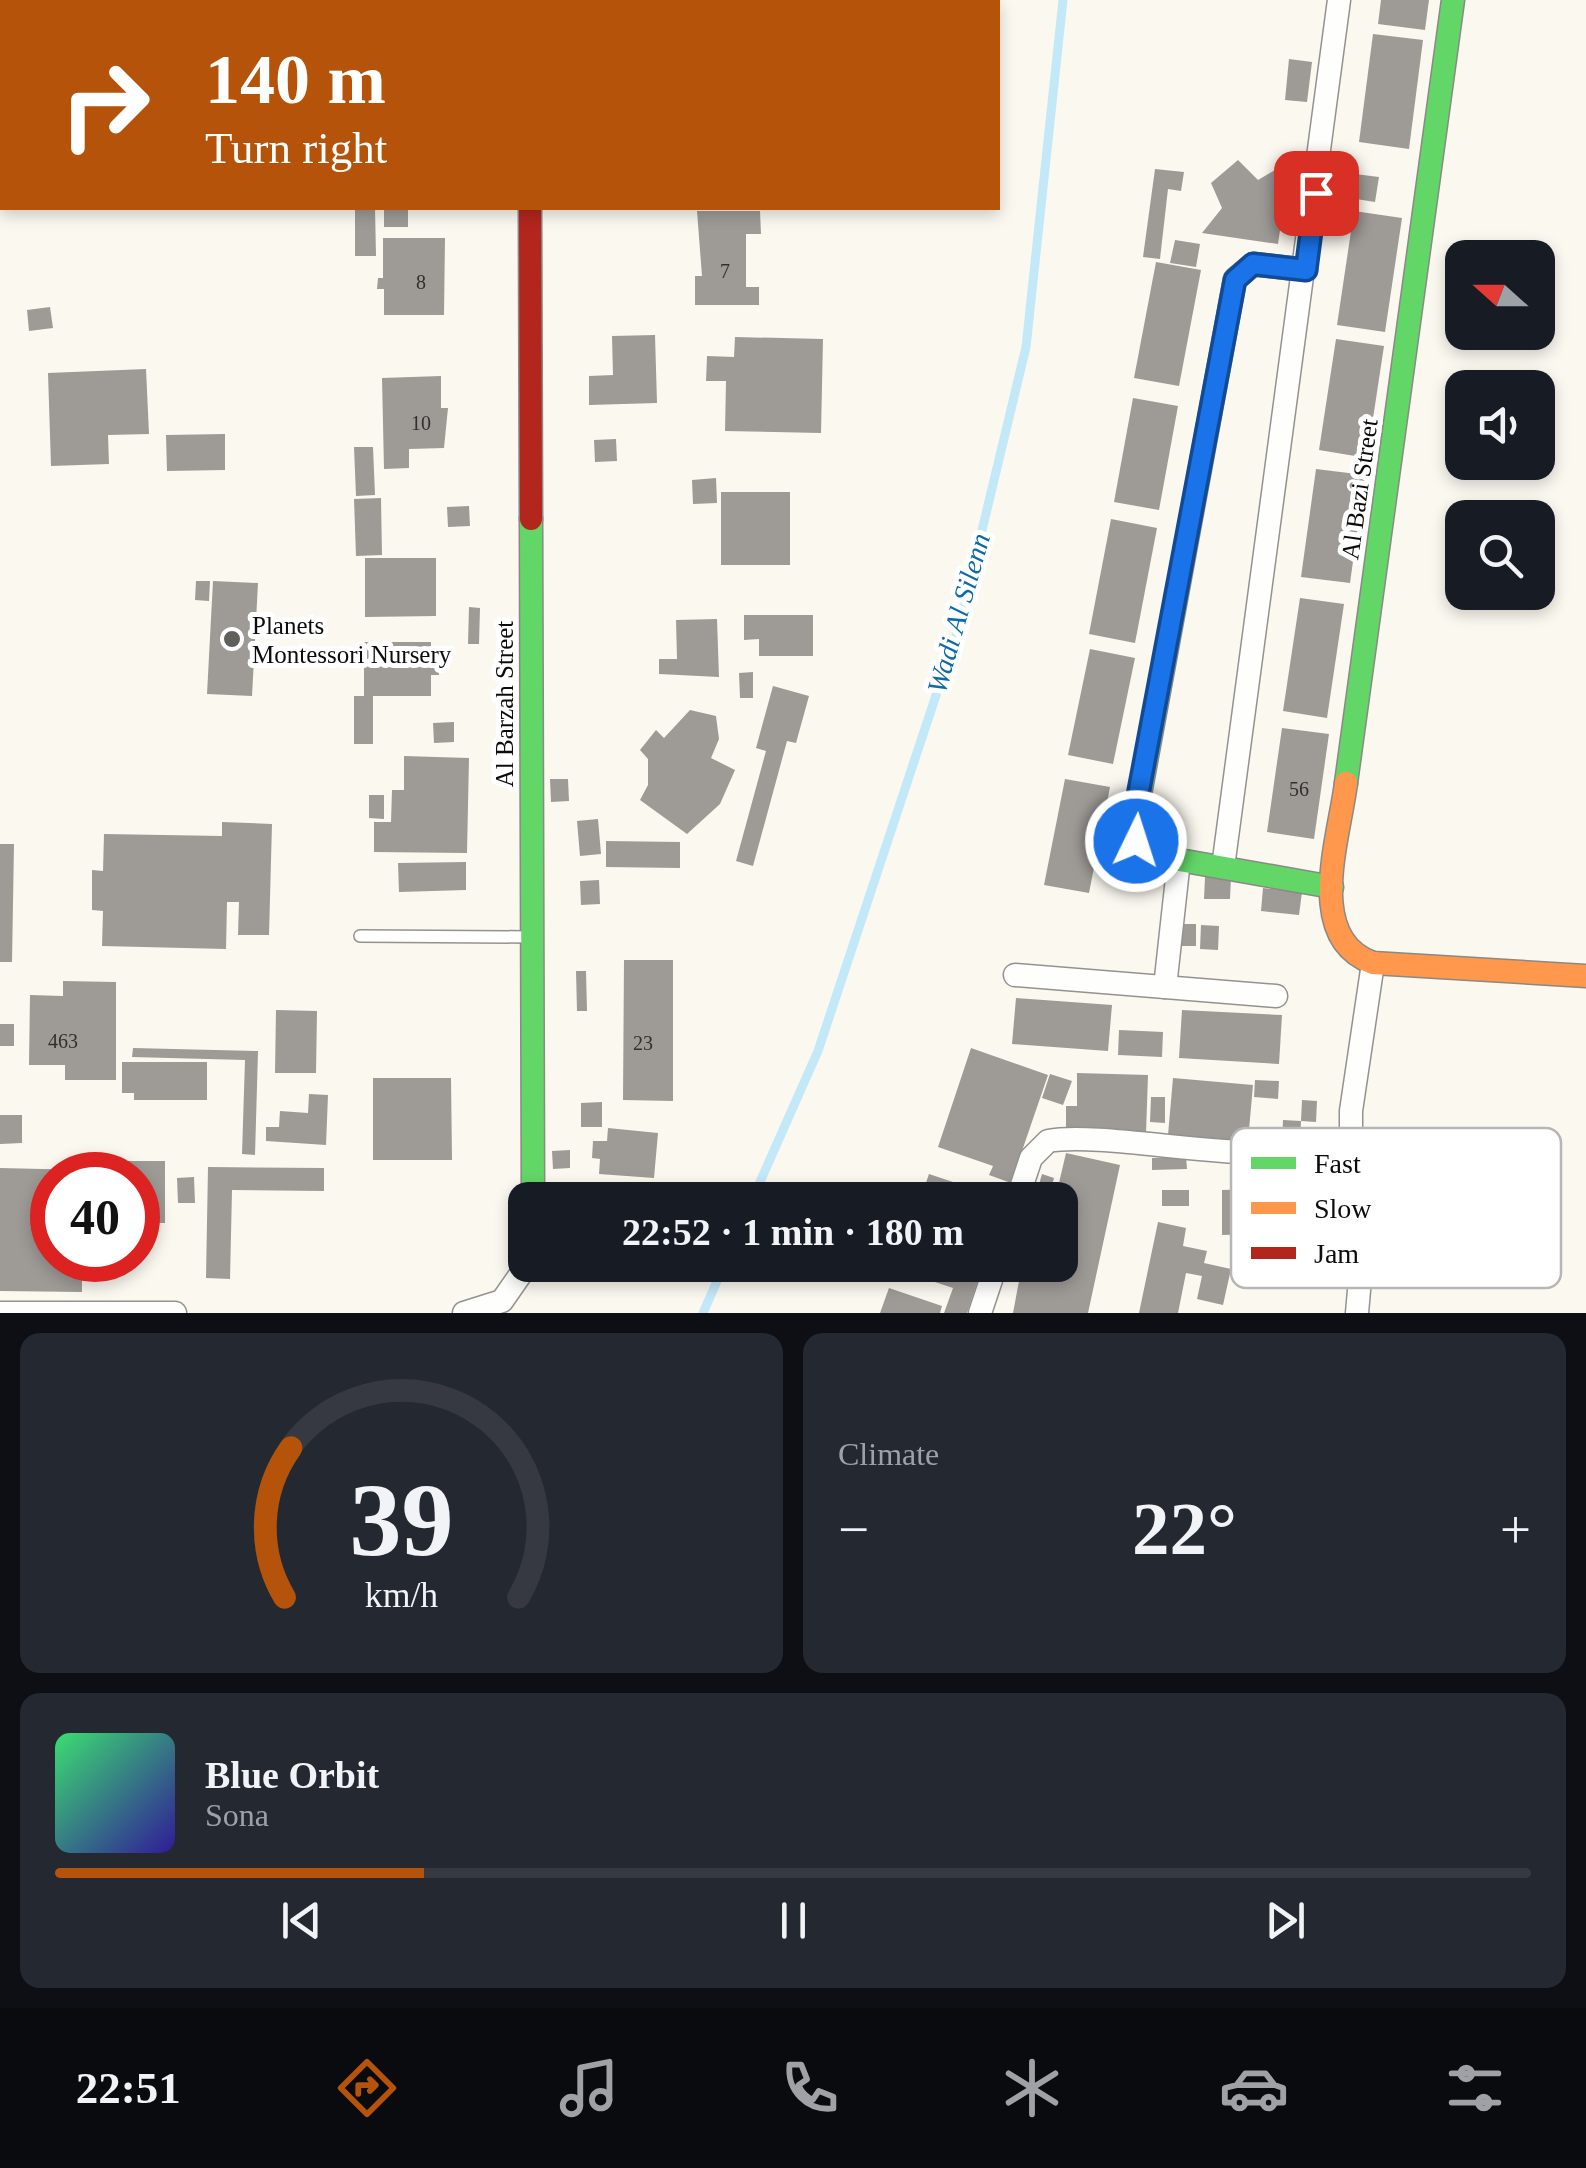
<!DOCTYPE html>
<html lang="en">
<head>
<meta charset="utf-8">
<style>
  :root { --surface:#171b24; --page:#242831; --text:#f1f3f6; --muted:#9ea1a6; --line:#363941; --accent:#b45309 }
  body { margin:0; font-family:Georgia,serif; background:var(--page); color:var(--text); height:100vh; display:flex; flex-direction:column; font-size:38px; white-space:nowrap }
  * { box-sizing:border-box; margin:0 }
  p { font-size:32px; color:var(--muted) }
  .icon { flex:none; width:55px; height:55px; fill:none; stroke:currentColor; stroke-width:2; stroke-linecap:round; stroke-linejoin:round }
  .map { position:relative; height:1313px; overflow:hidden }
  .sheet { display:flex; flex-direction:column; gap:20px; padding:20px; background:#0d0f14; flex:1 }
  .sheet>* { flex:none }
  .guide { position:absolute; left:0px; top:0px; width:1000px; height:210px; box-shadow:0 5px 15px #0003; background:#b45309; color:#fff; overflow:hidden }
  .needle { width:65px; rotate:291deg }
  .tools { position:absolute; left:1445px; top:240px; display:grid; gap:20px }
  .tools a { display:grid; place-items:center; width:110px; height:110px; border-radius:20px; background:var(--surface); box-shadow:0 5px 15px #0003; font-size:50px }
  .speed { position:absolute; left:30px; top:1152px; display:flex; gap:20px; font-size:50px; font-weight:700; text-align:center }
  .speed>* { display:grid; place-content:center; width:130px; height:130px; border-radius:50%; background:var(--surface); box-shadow:0 5px 15px #0003; line-height:1 }
  .speed .limit { border:15px solid #d22; background:#fff; color:#111 }
  .pin { position:absolute; display:grid; place-items:center; width:85px; height:85px; color:#fff; margin:-42px; border-radius:20px; box-shadow:0 5px 15px #0006 }
  .me { position:absolute; width:110px; margin:-55px; rotate:4deg; stroke-linejoin:round; filter:drop-shadow(0 0 8px #0008) }
  .turn { display:flex; align-items:center; gap:35px; height:210px; padding:0 40px; font-size:45px }
  .turn .icon { width:130px; height:130px; stroke-width:2.5 }
  .turn b { display:block; font-size:70px; line-height:85px }
  .big { font-size:75px; font-weight:600; line-height:1.1 }
  .sheet .widget { flex:1; display:flex; flex-direction:column; justify-content:center; gap:15px; min-width:0; padding:0 35px; border-radius:20px; background:var(--page) }
  .sheet .dial { align-items:center; gap:0 }
  .dial svg { height:260px; overflow:visible; fill:none; stroke:var(--line); stroke-width:7; stroke-linecap:round; text-anchor:middle }
  .dial text { fill:var(--text); stroke:none }
  .song { display:flex; align-items:center; gap:30px }
  .cover { width:120px; height:120px; border-radius:15px; background:linear-gradient(135deg,hsl(140 70% 55%),hsl(250 70% 35%)) }
  .played { height:10px; border-radius:5px; background:linear-gradient(90deg,var(--accent) 25%,var(--line) 25%) }
  .keys { display:flex; justify-content:space-around; direction:ltr }
  .heat { display:flex; justify-content:space-between; align-items:center; font-size:55px; direction:ltr }
  .sheet .tiles { flex:1; display:grid; gap:20px; grid-template-columns:1fr 1fr }
  .widget:last-child { grid-column:span 2 }
  .trip { position:absolute; left:508px; top:1182px; width:570px; height:100px; border-radius:20px; background:var(--surface); box-shadow:0 5px 15px #0003; font-weight:600; line-height:100px; text-align:center }
  .tabs { display:flex; height:160px; justify-content:space-around; align-items:center; background:#090b0e; color:var(--muted) }
  .tabs .icon { width:70px; height:70px }
  .tabs .active { color:var(--accent) }
  .tabs b { font-size:45px; color:var(--text) }
  .map>svg:first-child { display:block }
  .lines { fill:none; stroke-linecap:round; stroke-linejoin:round }
  .stream { stroke:#c3e8f8; stroke-width:9 }
  .building { fill:#9e9a96 }
  .lane-casing { stroke:#94928f; stroke-width:14 }
  .street-casing { stroke:#94928f; stroke-width:25 }
  .fast-casing { stroke:#8a8985; stroke-width:25 }
  .slow-casing { stroke:#8a8985; stroke-width:25 }
  .jam-casing { stroke:#8a8985; stroke-width:25 }
  .lane { stroke:#fefefd; stroke-width:11 }
  .street { stroke:#fefefd; stroke-width:22 }
  .fast { stroke:#63d668; stroke-width:22 }
  .slow { stroke:#ff974d; stroke-width:22 }
  .jam { stroke:#b3261e; stroke-width:22 }
  .route-casing { stroke:#114b97; stroke-width:25 }
  .route { stroke:#1a73e8; stroke-width:18 }
  .poi-dot { fill:#605f5c; stroke:#fff; stroke-width:4 }
  .labels { text-anchor:middle; stroke-width:10; stroke-linejoin:round; paint-order:stroke }
  .number-label { font-size:20px; fill:#30302e }
  .street-label { font-size:25px; fill:#0c0c0c; stroke:#fff }
  .poi-label { font-size:25px; fill:#0c0c0c; stroke:#fff; text-anchor:start }
  .water-label { font-size:28px; font-style:italic; fill:#0a6aaa; stroke:#fff }
  .key { fill:#fff; stroke:#b6b6b6; stroke-width:2.5 }
  .key-label { font-size:28px; fill:#0c0c0c }
</style>
</head>
<body>
<div class="map">
<svg width="1586" height="1313" viewBox="0 0 1586 1313">
  <rect width="100%" height="100%" fill="#fbf8f0"/>
  <g class="lines">
    <g class="stream">
      <path d="M752 1200 818 1051 959 626 1026 347 1063 0"/>
      <path d="M703 1313 724 1265"/>
    </g>
  </g>
  <g class="building">
    <path d="M1381 0H1429L1425 30 1378 24Z"/>
    <path d="M1373 34 1423 40 1409 149 1359 142Z"/>
    <path d="M1289 59 1312 62 1307 102 1285 100Z"/>
    <path d="M1238 160 1258 180 1290 161 1278 244 1202 233 1222 208 1211 183Z"/>
    <path d="M1155 169 1184 172 1181 191 1168 189 1160 259 1143 257Z"/>
    <path d="M1355 174 1379 177 1375 202 1350 198Z"/>
    <path d="M355 208H375L376 256H355Z"/>
    <rect x="384" y="208" width="24" height="19"/>
    <path d="M697 211H760L761 234H746V287H759V305H695V276H702Z"/>
    <path d="M1354 211 1402 218 1385 332 1337 325Z"/>
    <path d="M383 238H445L444 315H384V289H377L378 278H383Z"/>
    <path d="M1175 240 1200 244 1196 267 1170 263Z"/>
    <path d="M1156 262 1201 270 1179 386 1134 378Z"/>
    <path d="M50 307 53 328 29 331 27 310Z"/>
    <path d="M655 335 657 403 589 405V376L613 375 612 336Z"/>
    <path d="M735 337 823 339 821 433 725 431 726 381H706L707 356 734 357Z"/>
    <path d="M1336 339 1384 346 1367 458 1319 450Z"/>
    <path d="M146 369 149 434 108 435 109 464 51 466 48 373Z"/>
    <path d="M441 376V408H448L444 448 409 449V468L384 469 382 378Z"/>
    <path d="M1133 398 1178 406 1159 510 1114 502Z"/>
    <path d="M225 434V470L167 471 166 435Z"/>
    <path d="M616 439 617 461 595 462 594 440Z"/>
    <path d="M354 447H373L375 495 356 496Z"/>
    <path d="M1316 469 1365 475 1350 583 1301 577Z"/>
    <path d="M716 478 717 503 693 504 692 480Z"/>
    <rect x="721" y="492" width="69" height="73"/>
    <path d="M381 498 382 555 356 556 354 499Z"/>
    <path d="M469 506 470 526 448 527 447 507Z"/>
    <path d="M1111 519 1157 528 1135 643 1089 634Z"/>
    <path d="M365 558H436V616L365 617Z"/>
    <path d="M196 581H210L209 601 195 600Z"/>
    <path d="M213 581 258 583 252 696 207 694Z"/>
    <path d="M1300 598 1344 604 1327 718 1283 711Z"/>
    <path d="M469 607 480 608 479 644H468Z"/>
    <path d="M744 615H813V656H759V639L744 640Z"/>
    <path d="M717 619 719 677 659 674V659H677L676 620Z"/>
    <path d="M364 642H431V663H438L439 675H431V696H373V744H354V696H364Z"/>
    <path d="M1090 649 1135 658 1113 764 1068 755Z"/>
    <path d="M753 672V698H740L739 673Z"/>
    <path d="M773 686 809 696 796 743 787 741 753 866 736 861 766 751 756 748Z"/>
    <path d="M690 710 716 716 719 739 711 758 735 770 720 804 687 834 640 800 648 785V759L640 750 656 730 664 738Z"/>
    <path d="M454 722V742L434 743 433 723Z"/>
    <path d="M1282 728 1329 734 1314 839 1267 832Z"/>
    <path d="M404 756 469 758 467 853 374 852V822H391L392 790H404Z"/>
    <path d="M550 779H568L569 801 551 802Z"/>
    <path d="M1065 779 1110 787 1089 893 1044 885Z"/>
    <path d="M369 795H384V819L369 818Z"/>
    <path d="M598 819 601 854 580 856 577 821Z"/>
    <path d="M222 822 272 824 269 935H238L239 902H227L226 949 102 946 103 911 92 910V870L103 871 104 834 222 836Z"/>
    <path d="M606 841 680 842V868L606 867Z"/>
    <path d="M0 844H14L12 962H0Z"/>
    <path d="M466 862V890L399 892 398 863Z"/>
    <path d="M1205 877H1231L1230 899H1204Z"/>
    <path d="M599 880 600 904 581 905 580 881Z"/>
    <path d="M1263 888 1302 892 1299 915 1261 911Z"/>
    <path d="M1178 924H1196V946H1177Z"/>
    <path d="M1201 925 1219 926 1218 950 1200 949Z"/>
    <path d="M624 960H673V1101L623 1100Z"/>
    <path d="M576 971H586L587 1011H577Z"/>
    <path d="M63 981 116 982V1080H65V1065H29L30 995 63 996Z"/>
    <path d="M1016 998 1112 1005 1108 1051 1012 1044Z"/>
    <path d="M276 1010 317 1011 316 1073H275Z"/>
    <path d="M1182 1010 1282 1015 1279 1064 1179 1058Z"/>
    <rect x="0" y="1024" width="14" height="22"/>
    <path d="M1119 1030 1163 1032 1162 1057 1118 1055Z"/>
    <path d="M133 1048 258 1051 255 1155 242 1154 245 1060 132 1057Z"/>
    <path d="M971 1048 1048 1075 1011 1183 989 1175 993 1166 938 1147Z"/>
    <path d="M122 1062H207V1100H134V1093H122Z"/>
    <path d="M1077 1073 1148 1075 1146 1133 1066 1131V1106H1077Z"/>
    <path d="M1050 1074 1072 1081 1063 1105 1042 1098Z"/>
    <path d="M373 1078H451L452 1160H373Z"/>
    <path d="M1173 1078 1253 1085 1248 1141 1168 1135Z"/>
    <path d="M1255 1080 1279 1081 1278 1099 1254 1097Z"/>
    <path d="M309 1094 328 1095 326 1145 266 1141V1127H279L280 1111 308 1113Z"/>
    <path d="M1151 1097H1165V1123L1150 1122Z"/>
    <path d="M1302 1100 1317 1101 1316 1122 1301 1121 1300 1145 1282 1144 1283 1120 1301 1121Z"/>
    <path d="M602 1102V1127H581V1103Z"/>
    <path d="M0 1115H22V1143L0 1144Z"/>
    <path d="M608 1128 658 1133 654 1178 599 1174 600 1159 592 1158 593 1141H607Z"/>
    <path d="M570 1150V1168L553 1169 552 1151Z"/>
    <path d="M1066 1153 1120 1165 1088 1313H1013L1022 1265H1060V1200H1055Z"/>
    <path d="M1186 1157 1187 1169 1152 1170V1158Z"/>
    <path d="M98 1161H165V1223H138V1175H99Z"/>
    <path d="M208 1167 324 1168V1191L232 1190 230 1279 206 1278Z"/>
    <path d="M0 1168 85 1170 84 1175H52V1260H82V1292L0 1291Z"/>
    <path d="M929 1174 1004 1199V1200H920Z"/>
    <path d="M1042 1174 1054 1178 1048 1200 1035 1198Z"/>
    <path d="M194 1177 195 1203H178L177 1178Z"/>
    <path d="M1356 1186 1357 1238 1335 1239V1232L1222 1235V1190Z"/>
    <rect x="1162" y="1190" width="27" height="16"/>
    <path d="M1158 1222 1186 1228 1183 1246 1207 1251 1204 1263 1231 1269 1223 1305 1197 1299 1202 1276 1186 1273 1178 1313H1139Z"/>
    <path d="M898 1265H983L967 1313H944L953 1288 896 1269Z"/>
    <path d="M889 1288 942 1306 940 1313H880Z"/>
  </g>
  <g class="lines">
    <defs>
      <path id="lane" d="M360 936 531 937"/>
      <g id="street">
        <path d="M530 0V2"/>
        <path d="M1223 867 1339 0"/>
        <path d="M1015 975 1276 996"/>
        <path d="M1165 987 1179 860"/>
        <path d="M1017 1200 1031 1158 1048 1141C1116 1129 1307 1179 1351 1135"/>
        <path d="M0 1313H175"/>
        <path d="M464 1313 502 1301 527 1265"/>
        <path d="M980 1313 996 1265"/>
        <path d="M1357 1313 1367 1199 1351 1135V1111L1373 963"/>
      </g>
      <g id="fast">
        <path d="M1306 270 1253 264 1235 279 1133 832 1151 855 1332 887"/>
        <path d="M531 519 533 1200"/>
        <path d="M1346 783 1453 0"/>
      </g>
      <path id="slow" d="M1346 783C1339 839 1304 938 1373 963L1586 976"/>
      <path id="jam" d="M530 208 531 519"/>
    </defs>
    <use href="#lane" class="lane-casing"/>
    <use href="#street" class="street-casing"/>
    <use href="#fast" class="fast-casing"/>
    <use href="#slow" class="slow-casing"/>
    <use href="#jam" class="jam-casing"/>
    <use href="#lane" class="lane"/>
    <use href="#street" class="street"/>
    <use href="#fast" class="fast"/>
    <use href="#slow" class="slow"/>
    <use href="#jam" class="jam"/>
  </g>
  <g class="lines">
    <defs>
      <path id="route" d="M1136 841 1133 822 1235 280 1253 264 1306 270 1316 193"/>
    </defs>
    <use href="#route" class="route-casing"/>
    <use href="#route" class="route"/>
  </g>
  <circle class="poi-dot" cx="232" cy="639" r="10"/>
  <g class="labels">
    <g class="number-label">
      <text x="725" y="278">7</text>
      <text x="421" y="289">8</text>
      <text x="421" y="430">10</text>
      <text x="1299" y="796">56</text>
      <text x="63" y="1048">463</text>
      <text x="643" y="1050">23</text>
    </g>
    <g class="street-label">
      <text transform="translate(1359 489) rotate(-82)" y="9">Al Bazi Street</text>
      <text transform="translate(504 704) rotate(-90)" y="9">Al Barzah Street</text>
    </g>
    <g class="poi-label">
      <text x="252" y="634">Planets<tspan x="252" dy="29">Montessori Nursery</tspan></text>
    </g>
    <g class="water-label">
      <text transform="translate(958 613) rotate(-74)" y="10">Wadi Al Silenn</text>
    </g>
  </g>
  <rect x="1231" y="1128" width="330" height="160" rx="15" class="key"/>
  <rect x="1251" y="1157" width="45" height="12" fill="#63d668"/>
  <rect x="1251" y="1202" width="45" height="12" fill="#ff974d"/>
  <rect x="1251" y="1247" width="45" height="12" fill="#b3261e"/>
  <g class="key-label">
    <text x="1314" y="1173">Fast</text>
    <text x="1314" y="1218">Slow</text>
    <text x="1314" y="1263">Jam</text>
  </g>
</svg>
<div class="tools">
<a><svg class="needle" viewBox="-14 -14 28 28"><path d="M0-13l5 13h-10z" fill="#e53935"/><path d="M0 13l5-13h-10z" fill="#9ea1a6"/></svg></a>
<a><svg class="icon" aria-label="sound" viewBox="0 0 24 24"><path d="M4 9h4l5-4v14l-5-4H4zM17 9q2 3 0 6"/></svg></a>
<a><svg class="icon" aria-label="search" viewBox="0 0 24 24"><circle cx="10" cy="10" r="6"/><path d="M15 15l6 6"/></svg></a>
</div>
<div class="speed"><div class="limit">40</div></div>
<div class="pin" style="left:1316px;top:193px;background:#d93025"><svg class="icon" aria-label="arrive" viewBox="0 0 24 24"><path d="M6 21V4h12l-3 4 3 4H6"/></svg></div>
<svg class="me" style="left:1136px;top:841px" viewBox="-20 -20 40 40"><circle r="17" fill="#1a73e8" stroke="#fff" stroke-width="3"/><path d="M0-11L8 9 0 5-8 9z" fill="#fff"/></svg>
<div class="trip">22:52 · 1 min · 180 m</div>
<div class="guide">
<div class="turn"><svg class="icon" aria-label="right" viewBox="0 0 24 24"><path d="M7 20v-9h11M14 6l5 5-5 5"/></svg><div><b>140 m</b>Turn right</div></div>
</div>
</div>
<section class="sheet">
<div class="tiles">
<div class="widget dial"><svg viewBox="0 0 100 80">
<path d="M14 69A42 42 0 1 1 86 69"/>
<path d="M14 69A42 42 0 0 1 16 23" stroke="#b45309"/>
<text x="50" y="56" font-size="32" font-weight="700">39</text>
<text x="50" y="72" font-size="11">km/h</text>
</svg></div>
<div class="widget"><p>Climate</p>
<div class="heat"><a>−</a><b class="big">22°</b><a>+</a></div>
</div>
<div class="widget">
<div class="song"><i class="cover"></i><div><b>Blue Orbit</b><p>Sona</p></div></div>
<div class="played"></div>
<div class="keys"><svg class="icon" aria-label="previous" viewBox="0 0 24 24"><path d="M18 5L8 12l10 7zM5 5v14"/></svg><svg class="icon" aria-label="pause" viewBox="0 0 24 24"><path d="M8 5v14M16 5v14"/></svg><svg class="icon" aria-label="next" viewBox="0 0 24 24"><path d="M6 5l10 7-10 7zM19 5v14"/></svg></div>
</div>
</div>
</section>
<nav class="tabs">
<b>22:51</b>
<svg class="icon active" aria-label="directions" viewBox="0 0 24 24"><path d="M12 3l9 9-9 9-9-9zM9 14v-3h6M13 9l2 2-2 2"/></svg>
<svg class="icon" aria-label="music" viewBox="0 0 24 24"><path d="M9 18V5l10-2v13"/><circle cx="6" cy="18" r="3"/><circle cx="16" cy="16" r="3"/></svg>
<svg class="icon" aria-label="phone" viewBox="0 0 24 24"><path d="M5 4h4l2 5-3 2q2 4 5 5l2-3 5 2v4C11 20 4 13 5 4z"/></svg>
<svg class="icon" aria-label="climate" viewBox="0 0 24 24"><path d="M12 3v18M4 7l16 10M4 17L20 7"/></svg>
<svg class="icon" aria-label="car" viewBox="0 0 24 24"><path d="M5 17H2v-5l4-1 3-4h7l3 4 3 1v5h-3M9 17h6M6 11h13"/><circle cx="7" cy="17" r="2"/><circle cx="17" cy="17" r="2"/></svg>
<svg class="icon" aria-label="filters" viewBox="0 0 24 24"><path d="M4 7h16M4 17h16"/><circle cx="9" cy="7" r="2"/><circle cx="15" cy="17" r="2"/></svg>
</nav>
</body>
</html>
